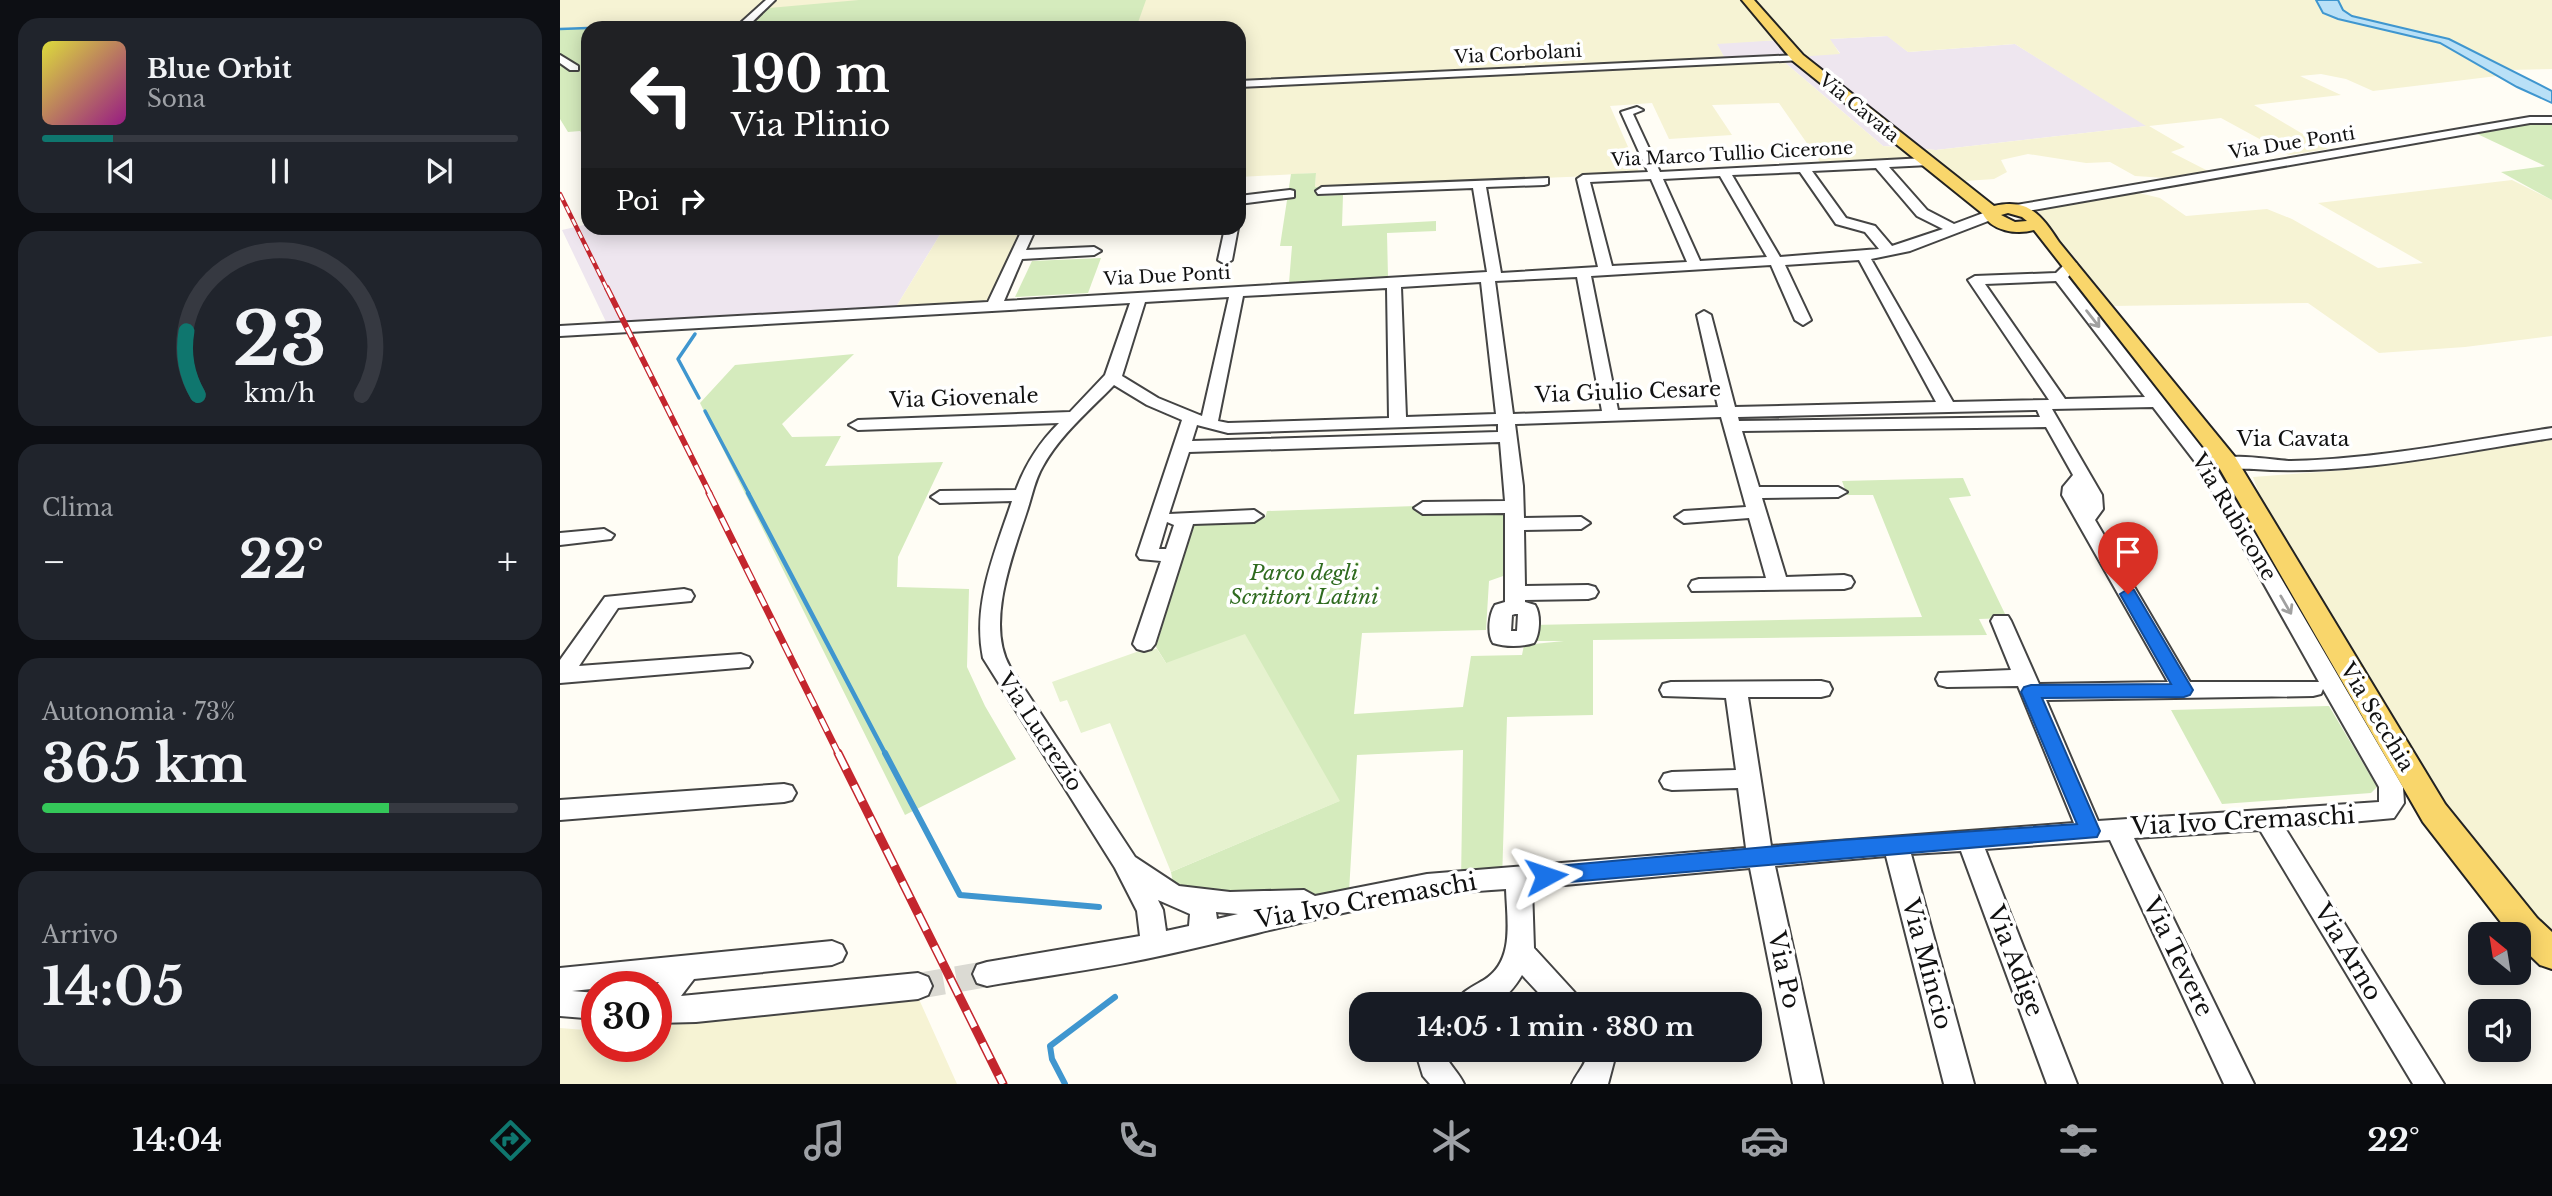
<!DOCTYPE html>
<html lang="it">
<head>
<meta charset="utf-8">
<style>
  :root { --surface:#171b24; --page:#20242c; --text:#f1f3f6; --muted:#9ea1a6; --line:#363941; --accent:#0f766e }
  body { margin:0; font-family:"Libre Baskerville",serif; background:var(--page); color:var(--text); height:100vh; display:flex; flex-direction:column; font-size:26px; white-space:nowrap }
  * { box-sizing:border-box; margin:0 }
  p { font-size:23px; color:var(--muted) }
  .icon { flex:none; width:38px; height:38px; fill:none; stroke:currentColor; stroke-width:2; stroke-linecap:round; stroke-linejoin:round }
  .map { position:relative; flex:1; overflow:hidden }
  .panel { display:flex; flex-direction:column; gap:18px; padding:18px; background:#0d0f14; width:560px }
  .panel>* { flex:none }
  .guide { position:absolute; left:21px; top:21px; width:665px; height:214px; border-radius:21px; box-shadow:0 4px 18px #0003; background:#202124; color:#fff; overflow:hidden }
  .needle { width:46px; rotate:330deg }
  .buttons { position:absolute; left:1908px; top:922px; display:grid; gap:14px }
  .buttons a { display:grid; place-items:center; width:63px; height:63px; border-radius:14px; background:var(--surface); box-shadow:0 4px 18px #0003; font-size:35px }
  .speed { position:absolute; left:21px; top:971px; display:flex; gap:14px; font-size:35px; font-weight:700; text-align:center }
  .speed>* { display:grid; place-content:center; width:91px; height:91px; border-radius:50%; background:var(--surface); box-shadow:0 4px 18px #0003; line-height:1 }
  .speed .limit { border:10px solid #d22; background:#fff; color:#111 }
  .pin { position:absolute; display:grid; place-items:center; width:60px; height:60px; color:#fff; margin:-72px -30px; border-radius:50% 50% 50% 0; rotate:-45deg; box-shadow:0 0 7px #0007 }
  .pin .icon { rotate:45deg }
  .me { position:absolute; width:77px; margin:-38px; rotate:85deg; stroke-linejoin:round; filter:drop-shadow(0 0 5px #0008) }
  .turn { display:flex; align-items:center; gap:24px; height:147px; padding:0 35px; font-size:32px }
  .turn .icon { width:91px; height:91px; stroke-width:2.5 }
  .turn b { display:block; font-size:49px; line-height:60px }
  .then { display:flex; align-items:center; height:66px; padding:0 35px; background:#0003; gap:14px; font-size:26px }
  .big { font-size:52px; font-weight:800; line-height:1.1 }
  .panel .widget { flex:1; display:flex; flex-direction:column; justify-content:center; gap:10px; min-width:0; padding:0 24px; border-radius:21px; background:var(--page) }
  .panel .dial { align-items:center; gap:0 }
  .dial svg { height:182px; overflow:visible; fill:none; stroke:var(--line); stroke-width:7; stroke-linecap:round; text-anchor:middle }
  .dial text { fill:var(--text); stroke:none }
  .song { display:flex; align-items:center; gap:21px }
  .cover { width:84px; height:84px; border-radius:10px; background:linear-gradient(135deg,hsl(60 70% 55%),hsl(310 70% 35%)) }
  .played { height:7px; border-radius:4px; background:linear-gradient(90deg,var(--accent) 15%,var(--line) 15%) }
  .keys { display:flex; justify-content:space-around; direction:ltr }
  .heat { display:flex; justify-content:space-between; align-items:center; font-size:38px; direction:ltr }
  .charge { height:10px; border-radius:5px; background:linear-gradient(90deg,#34c759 73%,var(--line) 0) }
  .trip { position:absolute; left:789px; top:992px; width:413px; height:70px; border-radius:21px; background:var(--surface); box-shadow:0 4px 18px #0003; font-weight:800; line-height:70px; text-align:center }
  .tab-bar { display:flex; height:112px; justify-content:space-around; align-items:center; background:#090b0e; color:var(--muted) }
  .tab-bar .icon { width:49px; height:49px }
  .tab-bar .selected { color:var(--accent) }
  .tab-bar b { font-size:32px; color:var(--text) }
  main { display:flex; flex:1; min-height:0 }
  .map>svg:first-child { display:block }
  .industrial { fill:#eee6ef }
  .farmland { fill:#f6f3d4; fill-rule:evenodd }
  .green { fill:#d5ebbd }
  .pitch { fill:#e6f2cf }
  .water { fill:#b9e0f7; stroke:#3f96cf; stroke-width:2 }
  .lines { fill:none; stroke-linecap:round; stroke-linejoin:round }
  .stream-far3 { stroke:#3f96cf; stroke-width:2.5 }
  .stream-far2 { stroke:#3f96cf; stroke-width:3.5 }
  .stream-far1 { stroke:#3f96cf; stroke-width:4.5 }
  .stream { stroke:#3f96cf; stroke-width:6 }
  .minor-tunnel { stroke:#dbdad3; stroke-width:26; stroke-dasharray:26 13; stroke-linecap:butt }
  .minor-casing { stroke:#444; stroke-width:4 }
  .major-casing { stroke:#222; stroke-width:4 }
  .minor { fill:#fff; fill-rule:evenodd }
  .major { fill:#f9d66b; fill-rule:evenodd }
  .rail-far3-casing { stroke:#c4262e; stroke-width:4.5 }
  .rail-far2-casing { stroke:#c4262e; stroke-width:6 }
  .rail-far1-casing { stroke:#c4262e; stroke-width:7 }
  .rail-casing { stroke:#c4262e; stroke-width:9 }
  .rail-far3 { stroke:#fff; stroke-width:2.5; stroke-dasharray:7; stroke-linecap:butt }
  .rail-far2 { stroke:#fff; stroke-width:3.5; stroke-dasharray:11; stroke-linecap:butt }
  .rail-far1 { stroke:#fff; stroke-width:4.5; stroke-dasharray:14; stroke-linecap:butt }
  .rail { stroke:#fff; stroke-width:6; stroke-dasharray:18; stroke-linecap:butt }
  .oneway { stroke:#a0a0a0 }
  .route { fill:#1a73e8; stroke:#114b97; stroke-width:2 }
  .labels { text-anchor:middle; stroke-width:7; stroke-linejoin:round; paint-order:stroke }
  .far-street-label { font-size:18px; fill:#111; stroke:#fff }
  .street-label { font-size:21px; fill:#111; stroke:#fff }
  .park-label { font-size:21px; font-style:italic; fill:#2f6b1f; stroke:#fff }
  .near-street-label { font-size:24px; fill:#111; stroke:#fff }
</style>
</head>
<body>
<main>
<section class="panel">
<div class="widget">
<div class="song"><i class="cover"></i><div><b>Blue Orbit</b><p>Sona</p></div></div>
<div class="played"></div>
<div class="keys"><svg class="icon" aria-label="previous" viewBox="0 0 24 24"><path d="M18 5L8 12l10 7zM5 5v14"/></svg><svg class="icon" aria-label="pause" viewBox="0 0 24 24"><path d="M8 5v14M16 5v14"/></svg><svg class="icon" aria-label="next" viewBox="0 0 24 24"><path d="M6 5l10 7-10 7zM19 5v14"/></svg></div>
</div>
<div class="widget dial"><svg viewBox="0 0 100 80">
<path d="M14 69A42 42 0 1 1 86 69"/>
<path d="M14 69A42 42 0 0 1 9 41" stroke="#0f766e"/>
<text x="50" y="56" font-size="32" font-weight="700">23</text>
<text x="50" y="72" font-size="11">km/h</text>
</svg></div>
<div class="widget"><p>Clima</p>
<div class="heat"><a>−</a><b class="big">22°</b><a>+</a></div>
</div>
<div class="widget"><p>Autonomia · 73%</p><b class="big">365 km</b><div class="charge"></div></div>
<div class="widget"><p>Arrivo</p><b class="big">14:05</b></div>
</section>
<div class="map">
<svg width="1992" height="1084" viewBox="0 0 1992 1084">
  <rect width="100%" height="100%" fill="#fffdf5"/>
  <g class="industrial">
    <path d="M1328 36 1348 52 1455 44 1587 126 1376 150 1323 146 1223 61 1168 64 1156 43 1221 40 1280 53 1269 39Z"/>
    <path d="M28 224V228H384L336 307 48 326 2 230Z"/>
  </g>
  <g class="farmland">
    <path d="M0 0H1756L1768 15 1880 43 1937 76 1813 91 1786 79 1761 74 1740 76 1781 95 1694 105 1768 149 1729 155 1661 118 1589 126 1625 147 1611 152 1648 171 1606 178 1575 176 1550 162 1526 163 1468 154 1441 160 1447 172 1434 179 1391 182 1361 158 1262 165 1219 103 1152 105 1172 135 1109 139 1092 103 1050 106 1080 174 755 187 756 173 679 177V28H179L183 24 0 28ZM1327 36 1348 52 1455 44 1586 126 1376 150 1323 146 1223 61 1168 64 1157 44 1221 40 1236 57 1280 54 1270 39Z"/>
    <path d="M1778 0H1992V69L1949 70 1889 39 1792 16 1783 10Z"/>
    <path d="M1952 180 1992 200V336L1905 347 1819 353 1748 303 1553 306 1511 253 1485 228 1478 213 1483 209 1571 191 1600 198 1626 216 1707 209 1732 219 1818 268 1863 263 1758 203Z"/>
    <path d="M384 228H463L428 301 336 307Z"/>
    <path d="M1992 438V951L1740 607 1693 477 1799 469Z"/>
    <path d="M358 997 397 1084H0V1028L37 1031V1046H96V1028L137 1020Z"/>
  </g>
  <g class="green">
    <path d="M299 0H586L576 28H185L209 8Z"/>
    <path d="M0 28H54H28V141L20 131 8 132 0 119Z"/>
    <path d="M1992 120V200L1941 172 1985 166 1911 131Z"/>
    <path d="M756 173 755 187H759L758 196 783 195 782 226 876 221V231L827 233 828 277 729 283 732 246H720L731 174Z"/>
    <path d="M541 258 528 293 455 297 472 261Z"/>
    <path d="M294 354 222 424 232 437 281 436 265 466 383 462 338 557 337 587 409 589 407 667 425 706 456 759 345 815 140 403 175 365Z"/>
    <path d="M1403 478 1411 496 1389 498 1447 618 1419 619 1427 635 1033 640V715L947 717 942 881 901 883 903 750 797 755 789 892 737 898 614 888 611 872 779 801 606 663 596 647 634 522 705 518 707 511 856 506V512L948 510 946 575 929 581 926 630 802 633 794 714 903 707 911 656 962 655 964 645 1004 641H969L972 625 1362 617 1313 495H1287L1282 481Z"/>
    <path d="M1769 706 1817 787 1811 793 1662 804 1611 710Z"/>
  </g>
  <path class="pitch" d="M685 634 780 801 611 872 550 723 521 733 507 700 500 702 492 682 582 650 597 649 606 663Z"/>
  <path class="water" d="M1756 0H1778L1783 10 1792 16 1889 39 1992 91V103L1957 87 1880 43 1778 19 1763 13Z"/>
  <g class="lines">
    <g class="stream-far3">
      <path d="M44 28H55"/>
      <path d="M0 29 28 28"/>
    </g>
    <g class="stream-far2">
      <path d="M135 334 118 359 139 398"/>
      <path d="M145 411 189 494"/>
    </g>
    <path class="stream-far1" d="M188 493 326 755"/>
    <g class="stream">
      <path d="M325 753 400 895 539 907"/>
      <path d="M505 1084 492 1059 490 1046 555 997"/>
    </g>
    <path class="minor-tunnel" d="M358 986 427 974"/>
    <defs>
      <g id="minor">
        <path d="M206 0H215L186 28H175Z"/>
        <path d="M0 55 18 66V70H10L0 63Z"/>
        <path d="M1238 55 1242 56V60L679 87V81Z"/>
        <path d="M1077 107 1083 110 1073 114 1100 172 1365 158 1369 159V165L1329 167 1367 210 1394 224 1426 212H1436V218L1350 251 1311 259 1393 402 1489 400 1408 280 1415 276 1496 273 1506 263H1516L1518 266 1508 277 1653 462 1843 787 1844 803 1834 818 1725 828 1884 1084H1853L1700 830 1574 838 1694 1084H1664L1550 840 1425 849 1517 1084H1487L1401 851 1351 854 1414 1084H1384L1326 856 1215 866 1263 1084H1233L1190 868 972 888 974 948 1017 995 1021 1004H989L962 975C943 1007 930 1004 895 1004 900 992 912 987 924 980 955 961 947 921 946 889 826 895 713 932 595 957 540 969 483 976 427 986L417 983 413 974 417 965 427 962 580 936 577 911 555 868 423 658C412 604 435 552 452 501L380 503 371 497 380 491 456 490C466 463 479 443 499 423L298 430 289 425 298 420 510 412 545 375 570 303 0 336V326L428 302 463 228H476L466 250 534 247 541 251 534 255 462 259 444 301 927 272 913 188 758 194 756 191 762 187 988 178V184L984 185 926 187 941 273 1038 267 1017 179 1023 175 1088 172 1061 112ZM1316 168 1357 216 1383 229 1332 246 1315 226 1286 218 1252 171ZM1240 172 1276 224 1305 232 1319 249 1220 257 1172 175ZM1160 176 1207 257 1140 261 1103 179ZM1091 179 1127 262 1052 266 1030 182ZM1299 260 1376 402 1175 407 1151 315 1144 311 1137 315 1158 407 1058 410 1031 276 1211 265 1235 320 1243 325 1251 320 1225 265ZM1017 277 1042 411 953 414 935 281ZM1496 281 1585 397 1505 399 1425 284ZM921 282 936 414 846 417 841 287ZM827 288 829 418 668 423 658 421 683 296ZM669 297 642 416 598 398 562 376 585 302ZM554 385 587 405 622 420 577 555 580 559 601 561 573 644 577 649 584 651 591 649 595 644 633 524 694 522 703 516 694 510 609 514 629 452 940 442 945 501 863 502 854 508 863 514 945 513V602L935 605C929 614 927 634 933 643 945 647 962 647 974 643 980 634 981 614 975 605L965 602V600L1028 599 1035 597 1038 592 1035 587 1028 585 965 586 964 530 1021 529 1030 523 1021 517 964 518 963 486 955 424 1161 417 1186 507 1124 511 1115 517 1124 523 1189 518 1206 578 1139 579 1132 581 1129 586 1132 591 1284 589 1291 587 1294 582 1291 577 1284 575 1226 577 1202 498 1278 497 1287 492 1278 487H1199L1182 431 1486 427 1513 475 1503 487 1502 495 1608 682 1479 684 1451 621 1448 616H1434L1431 621 1451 670 1379 673 1376 679 1379 685 1387 687 1458 686 1514 823 1211 846 1188 697H1261L1269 695 1272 689 1269 683 1261 681 1111 682 1103 684 1100 690 1103 696 1166 698 1176 770 1112 772 1104 774 1100 781 1104 788 1112 790 1178 788 1186 848 867 874 755 896 744 890 670 892 619 886 575 857 450 667C425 624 453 554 467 511 472 496 475 479 483 466 500 435 530 410 554 385ZM1593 407 1636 463 1759 682H1630L1535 520 1543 509 1542 495 1492 409ZM1477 410 1480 417 1179 421 1178 417ZM938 424V432L632 441 637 425 668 433ZM607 522 614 525 606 549H599ZM955 614H958L957 631H951L952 615ZM1763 689 1819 787V802L1538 821 1486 700 1753 696 1761 694ZM598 900 630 914 629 926 606 931 603 910ZM656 912 678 914 657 919Z"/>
        <path d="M1970 117H1992V123H1970L1456 213 1450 209 1456 205Z"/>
        <path d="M730 190 734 191V197L679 204V196Z"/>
        <path d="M665 228H678L672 260 665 264 658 260Z"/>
        <path d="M1992 428V438C1893 453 1794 476 1694 469 1683 468 1665 471 1658 462 1667 451 1715 461 1731 461 1819 459 1905 441 1992 428Z"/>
        <path d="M44 529 54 535 51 539 0 545V533Z"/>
        <path d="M124 589 131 591 134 596 131 601 58 608 19 666 181 654 189 657 192 662 189 667 0 683V660L45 597Z"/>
        <path d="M224 784 232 786 236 793 232 800 224 802 0 820V800Z"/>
        <path d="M272 941 282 945 286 953 282 961 272 965 134 979 121 996 358 973 368 977 372 986 368 995 358 999 136 1022 96 1023 95 987 99 982 12 991 37 993V1019L0 1016V968Z"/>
        <path d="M855 1050H883C887 1063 898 1071 904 1084H870L863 1076Z"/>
        <path d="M1029 1050H1057L1048 1084H1012C1019 1069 1024 1069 1029 1050Z"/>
      </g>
      <path id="major" d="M1182 0H1194L1243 55 1434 206C1469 198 1481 215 1499 242L1675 457 1885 804 1977 918 1992 932V969L1980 965 1958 944V934H1950L1863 822 1657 464 1474 230C1457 235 1431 231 1423 214L1233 61ZM1448 213 1462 217 1467 221 1455 222 1441 215Z"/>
    </defs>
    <use href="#minor" class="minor-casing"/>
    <use href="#major" class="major-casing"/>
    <use href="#minor" class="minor"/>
    <use href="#major" class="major"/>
    <defs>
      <path id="rail-far3" d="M0 194 47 289"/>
      <path id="rail-far2" d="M47 288 150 494"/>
      <path id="rail-far1" d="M149 493 279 755"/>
      <path id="rail" d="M278 753 443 1084"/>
    </defs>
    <use href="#rail-far3" class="rail-far3-casing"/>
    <use href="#rail-far2" class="rail-far2-casing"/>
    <use href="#rail-far1" class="rail-far1-casing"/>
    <use href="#rail" class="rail-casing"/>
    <use href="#rail-far3" class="rail-far3"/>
    <use href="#rail-far2" class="rail-far2"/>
    <use href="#rail-far1" class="rail-far1"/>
    <use href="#rail" class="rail"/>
  </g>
  <defs><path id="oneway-shaft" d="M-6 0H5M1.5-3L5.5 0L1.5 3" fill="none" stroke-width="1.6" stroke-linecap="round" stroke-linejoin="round" transform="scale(1.75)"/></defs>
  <g class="oneway">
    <use href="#oneway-shaft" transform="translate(1533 319) rotate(52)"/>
    <use href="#oneway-shaft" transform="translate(1726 605) rotate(60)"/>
  </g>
  <path class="route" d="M1568 589 1574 590 1633 690 1630 695 1624 697 1482 698 1540 831 1537 837 986 884 979 882 976 876 979 869 986 867 1282 840 1517 824 1461 692 1464 687 1471 685 1611 684 1560 594Z"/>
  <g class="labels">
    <g class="far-street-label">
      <text transform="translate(958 54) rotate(-3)" y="6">Via Corbolani</text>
      <text transform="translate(1299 108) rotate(39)" y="6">Via Cavata</text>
      <text transform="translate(1732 143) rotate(-9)" y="6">Via Due Ponti</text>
      <text transform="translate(1172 154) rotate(-3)" y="6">Via Marco Tullio Cicerone</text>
      <text transform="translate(607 276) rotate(-3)" y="6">Via Due Ponti</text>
    </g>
    <g class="street-label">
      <text transform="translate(1068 392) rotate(-2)" y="7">Via Giulio Cesare</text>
      <text transform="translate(404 398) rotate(-2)" y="7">Via Giovenale</text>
      <text x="1733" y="446">Via Cavata</text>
      <text transform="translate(1674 517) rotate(59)" y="7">Via Rubicone</text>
      <text transform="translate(1817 717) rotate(59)" y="7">Via Secchia</text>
      <text transform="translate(480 732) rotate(57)" y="7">Via Lucrezio</text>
    </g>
    <g class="park-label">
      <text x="744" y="580">Parco degli<tspan x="744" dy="24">Scrittori Latini</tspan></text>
    </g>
    <g class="near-street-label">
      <text transform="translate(1683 821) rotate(-3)" y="8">Via Ivo Cremaschi</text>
      <text transform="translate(806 901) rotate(-10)" y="8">Via Ivo Cremaschi</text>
      <text transform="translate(1788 952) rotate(59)" y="8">Via Arno</text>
      <text transform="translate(1618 957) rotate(64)" y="8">Via Tevere</text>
      <text transform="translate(1455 961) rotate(69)" y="8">Via Adige</text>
      <text transform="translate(1367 964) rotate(75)" y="8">Via Mincio</text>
      <text transform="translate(1224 970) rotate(78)" y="8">Via Po</text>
    </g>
  </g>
</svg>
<div class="buttons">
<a><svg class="needle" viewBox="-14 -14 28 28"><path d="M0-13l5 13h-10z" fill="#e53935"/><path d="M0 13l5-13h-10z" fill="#9ea1a6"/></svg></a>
<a><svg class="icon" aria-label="sound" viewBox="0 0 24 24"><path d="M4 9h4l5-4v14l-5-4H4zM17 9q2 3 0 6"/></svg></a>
</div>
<div class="speed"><div class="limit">30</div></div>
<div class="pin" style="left:1568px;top:594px;background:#d93025"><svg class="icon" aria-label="arrive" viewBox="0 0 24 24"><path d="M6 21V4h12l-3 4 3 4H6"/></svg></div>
<svg class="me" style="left:986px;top:876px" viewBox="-20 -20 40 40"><path d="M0-17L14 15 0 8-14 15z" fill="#1a73e8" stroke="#fff" stroke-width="4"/></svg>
<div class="trip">14:05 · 1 min · 380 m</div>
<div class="guide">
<div class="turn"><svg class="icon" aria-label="left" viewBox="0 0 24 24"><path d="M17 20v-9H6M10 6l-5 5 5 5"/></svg><div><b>190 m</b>Via Plinio</div></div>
<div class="then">Poi<svg class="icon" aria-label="right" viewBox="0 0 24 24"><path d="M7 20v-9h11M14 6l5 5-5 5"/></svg></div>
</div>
</div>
</main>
<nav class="tab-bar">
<b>14:04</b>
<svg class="icon selected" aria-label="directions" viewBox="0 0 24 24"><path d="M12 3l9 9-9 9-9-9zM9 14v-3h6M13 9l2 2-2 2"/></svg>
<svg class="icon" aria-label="music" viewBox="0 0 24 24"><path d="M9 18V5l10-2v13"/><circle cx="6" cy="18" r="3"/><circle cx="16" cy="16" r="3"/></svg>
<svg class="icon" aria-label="phone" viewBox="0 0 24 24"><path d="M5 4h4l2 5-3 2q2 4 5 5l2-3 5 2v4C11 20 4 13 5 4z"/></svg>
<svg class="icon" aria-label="climate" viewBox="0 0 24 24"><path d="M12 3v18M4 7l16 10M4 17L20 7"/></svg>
<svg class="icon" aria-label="car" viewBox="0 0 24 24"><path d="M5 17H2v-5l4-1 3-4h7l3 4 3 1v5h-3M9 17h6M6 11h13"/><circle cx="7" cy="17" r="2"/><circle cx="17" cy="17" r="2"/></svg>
<svg class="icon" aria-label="filters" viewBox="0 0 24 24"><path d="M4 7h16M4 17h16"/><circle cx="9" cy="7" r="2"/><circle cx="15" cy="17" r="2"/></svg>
<b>22°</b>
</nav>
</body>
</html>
